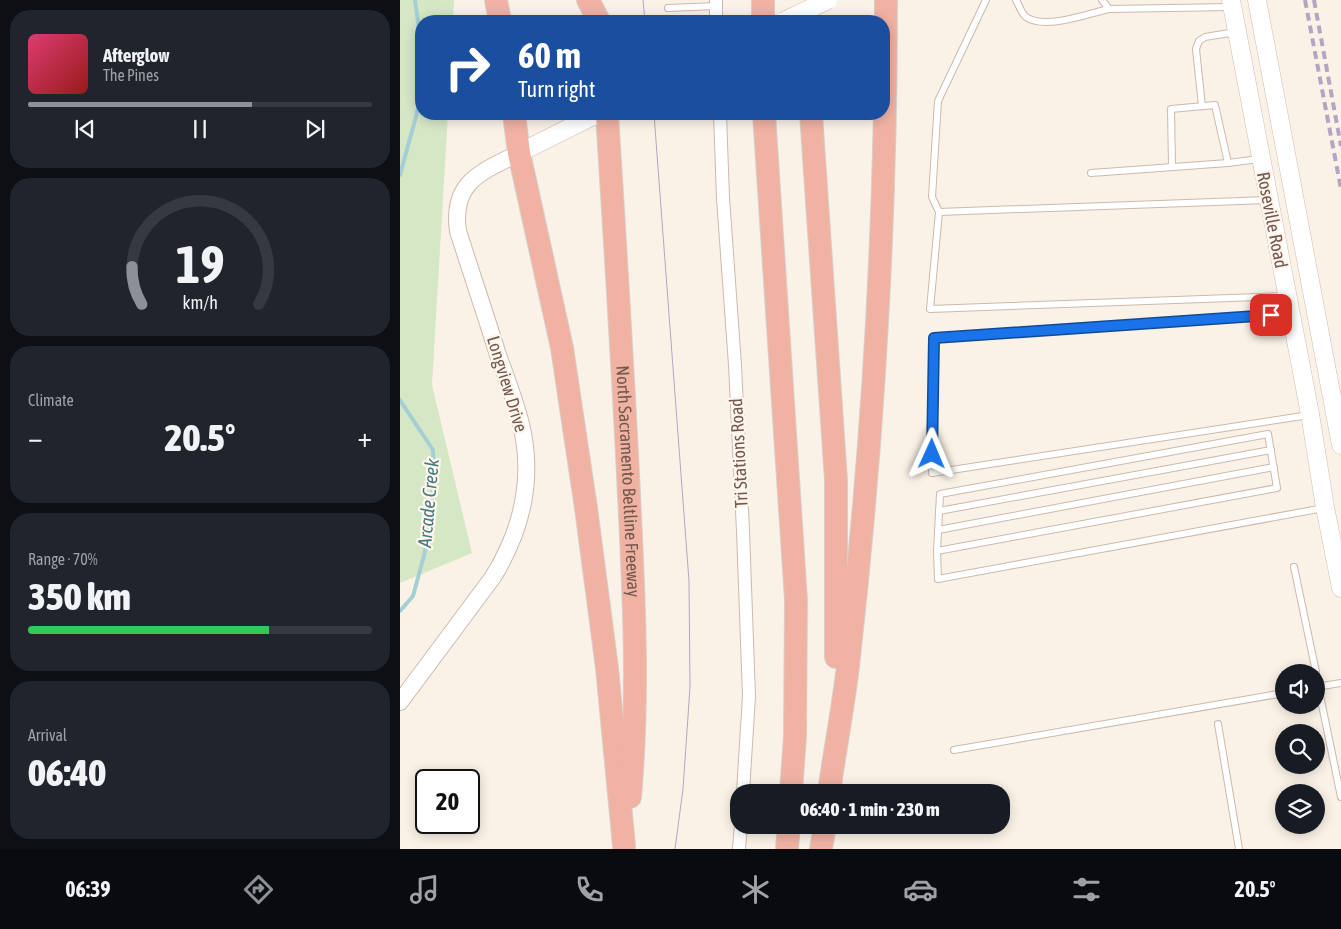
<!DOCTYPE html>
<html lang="en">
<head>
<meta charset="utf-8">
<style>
  :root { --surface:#171b24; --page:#20242c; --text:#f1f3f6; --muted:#9ea1a6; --line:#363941; --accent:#8c9099 }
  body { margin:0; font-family:"Asap Condensed",sans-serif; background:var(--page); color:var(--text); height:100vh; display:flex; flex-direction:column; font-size:19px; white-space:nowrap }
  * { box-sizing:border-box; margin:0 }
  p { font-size:16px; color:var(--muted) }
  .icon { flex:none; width:28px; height:28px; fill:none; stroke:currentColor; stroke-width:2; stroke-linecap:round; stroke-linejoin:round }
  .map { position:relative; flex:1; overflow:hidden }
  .sheet { display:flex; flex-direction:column; gap:10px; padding:10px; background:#0d0f14; width:400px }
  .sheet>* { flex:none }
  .top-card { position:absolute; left:15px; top:15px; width:475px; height:105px; border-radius:20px; box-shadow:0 2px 12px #0003; background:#1a4fa0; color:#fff; overflow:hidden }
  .fabs { position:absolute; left:875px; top:664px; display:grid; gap:10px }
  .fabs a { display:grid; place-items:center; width:50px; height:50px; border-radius:50%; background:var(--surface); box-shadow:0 2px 12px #0003; font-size:25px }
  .speed { position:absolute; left:15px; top:769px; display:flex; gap:10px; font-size:25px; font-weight:700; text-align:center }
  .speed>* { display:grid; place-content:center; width:65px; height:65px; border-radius:50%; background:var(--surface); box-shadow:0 2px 12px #0003; line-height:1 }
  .speed .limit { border:2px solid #111; border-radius:8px; background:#fff; color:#111 }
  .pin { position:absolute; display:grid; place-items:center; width:42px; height:42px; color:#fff; margin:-21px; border-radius:10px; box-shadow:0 2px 8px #0006 }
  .me { position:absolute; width:55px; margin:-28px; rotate:1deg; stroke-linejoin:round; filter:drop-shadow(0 0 4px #0008) }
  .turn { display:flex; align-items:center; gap:18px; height:105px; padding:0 20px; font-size:22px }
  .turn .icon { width:65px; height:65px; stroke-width:2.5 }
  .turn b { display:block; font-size:35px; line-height:42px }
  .big { font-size:38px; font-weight:800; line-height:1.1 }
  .sheet .card { flex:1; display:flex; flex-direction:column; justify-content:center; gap:8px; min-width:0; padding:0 18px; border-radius:20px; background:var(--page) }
  .sheet .dial { align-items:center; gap:0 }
  .dial svg { height:130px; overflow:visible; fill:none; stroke:var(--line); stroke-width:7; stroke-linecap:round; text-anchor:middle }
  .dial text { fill:var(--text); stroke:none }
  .song { display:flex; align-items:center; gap:15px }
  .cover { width:60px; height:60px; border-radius:8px; background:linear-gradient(135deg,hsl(340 70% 55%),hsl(0 70% 35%)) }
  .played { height:5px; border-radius:2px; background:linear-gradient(90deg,var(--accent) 65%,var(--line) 65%) }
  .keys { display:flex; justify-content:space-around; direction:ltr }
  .heat { display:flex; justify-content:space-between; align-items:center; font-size:28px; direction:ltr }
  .charge { height:8px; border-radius:4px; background:linear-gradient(90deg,#34c759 70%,var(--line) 0) }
  .trip { position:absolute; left:330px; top:784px; width:280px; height:50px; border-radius:20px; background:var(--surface); box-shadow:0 2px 12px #0003; font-weight:800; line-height:50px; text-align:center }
  .dock { display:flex; height:80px; justify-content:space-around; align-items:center; background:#090b0e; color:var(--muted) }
  .dock .icon { width:35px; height:35px }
  .dock .active { color:var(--accent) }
  .dock b { font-size:22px; color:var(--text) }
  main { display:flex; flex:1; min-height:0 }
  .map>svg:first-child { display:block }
  .green { fill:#d6e7c6 }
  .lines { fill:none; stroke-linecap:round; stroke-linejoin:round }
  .stream { stroke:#a4cfd4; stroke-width:4 }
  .service-casing { stroke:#ccb9ae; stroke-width:8 }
  .minor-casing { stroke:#ccb9ae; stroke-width:14 }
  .tertiary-casing { stroke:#ccb9ae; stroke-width:18 }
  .secondary-casing { stroke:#d0bbae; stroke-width:19 }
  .motorway-casing { stroke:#d8d0cd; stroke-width:24 }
  .service { stroke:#fff; stroke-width:6 }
  .minor { stroke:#fff; stroke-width:12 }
  .tertiary { stroke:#fff; stroke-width:16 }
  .secondary { stroke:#fff; stroke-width:18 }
  .motorway { stroke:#f0b2a3; stroke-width:22 }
  .tram { stroke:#b4a6c3; stroke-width:1 }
  .rail { stroke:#b4a6c3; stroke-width:4; stroke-dasharray:8 5; stroke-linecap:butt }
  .secondary-bridge-casing { stroke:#d0bbae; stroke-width:19; stroke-linecap:butt }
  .secondary-bridge { stroke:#fff; stroke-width:18 }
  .route-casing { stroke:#114b97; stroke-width:12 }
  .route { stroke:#1a73e8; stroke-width:9 }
  .labels { text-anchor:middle; stroke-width:4.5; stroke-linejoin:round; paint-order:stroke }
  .street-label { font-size:18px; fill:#72584d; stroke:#fef6ed }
  .water-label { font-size:19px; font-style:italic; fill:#46777d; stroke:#fef6ed }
</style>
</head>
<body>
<main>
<section class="sheet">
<div class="card">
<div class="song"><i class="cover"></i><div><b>Afterglow</b><p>The Pines</p></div></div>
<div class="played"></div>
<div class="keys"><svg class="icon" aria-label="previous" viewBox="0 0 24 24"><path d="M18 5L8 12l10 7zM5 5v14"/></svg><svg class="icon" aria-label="pause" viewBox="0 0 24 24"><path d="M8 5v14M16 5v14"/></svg><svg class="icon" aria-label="next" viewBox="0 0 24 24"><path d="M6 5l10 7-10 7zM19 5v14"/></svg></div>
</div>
<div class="card dial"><svg viewBox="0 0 100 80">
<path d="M14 69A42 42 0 1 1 86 69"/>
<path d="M14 69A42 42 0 0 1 8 46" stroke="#8c9099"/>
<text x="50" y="56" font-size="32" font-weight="700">19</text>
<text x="50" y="72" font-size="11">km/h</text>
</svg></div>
<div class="card"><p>Climate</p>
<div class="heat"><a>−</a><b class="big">20.5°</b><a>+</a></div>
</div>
<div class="card"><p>Range · 70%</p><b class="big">350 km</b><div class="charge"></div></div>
<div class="card"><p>Arrival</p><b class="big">06:40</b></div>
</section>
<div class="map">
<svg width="941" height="849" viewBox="0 0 941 849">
  <rect width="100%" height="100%" fill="#fbf2e7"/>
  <path class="green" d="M0 0H54L53 21H21V114H48L32 385 72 553 0 583Z"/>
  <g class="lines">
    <g class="stream">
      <path d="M15 0 21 44"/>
      <path d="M0 175 18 109 21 68"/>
      <path d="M0 400 33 450 34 480 25 552 13 596 0 611"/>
    </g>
    <defs>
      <g id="service">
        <path d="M616 0C619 5 621 13 626 17 645 30 687 14 709 9"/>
        <path d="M702 0 709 9 831 7"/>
        <path d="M268 8 316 6"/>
        <path d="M802 106 796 49 799 41 805 37 836 32"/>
        <path d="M772 167 771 109 815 105 828 163"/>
        <path d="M691 173 828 163 859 159"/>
        <path d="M868 200 539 212 530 309 886 296"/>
        <path d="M539 212 532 197 538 101 586 0"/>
        <path d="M890 314 534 338 532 473 909 415"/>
        <path d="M539 511 871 450"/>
        <path d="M538 530 874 467"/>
        <path d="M537 551 540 494 868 434 877 488 537 551 538 579 924 508"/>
        <path d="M894 567 916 672"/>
        <path d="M916 676 941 797"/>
        <path d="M916 687 941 683"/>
        <path d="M818 724 839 849"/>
        <path d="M554 750 884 693"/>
      </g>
      <g id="minor">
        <path d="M316 0V21"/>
        <path d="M320 114 323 198 335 365 343 531 349 696 343 792"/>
        <path d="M339 849 341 825"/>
      </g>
      <path id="tertiary" d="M0 702 93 577C122 530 134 478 121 424 115 400 106 377 98 355 85 313 71 272 58 231 51 181 82 172 119 153"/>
      <g id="secondary">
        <path d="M831 0 910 414 925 507 941 588"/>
        <path d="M857 0 941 445"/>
        <path d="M119 153 197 114"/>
      </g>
      <g id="motorway">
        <path d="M96 0 100 21"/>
        <path d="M188 0 199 21"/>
        <path d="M363 21V0"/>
        <path d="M114 114 119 153 162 348 186 508 207 668 224 846"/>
        <path id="s1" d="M207 114C215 241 223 368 229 495 234 596 239 696 230 797"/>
        <path d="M364 114 396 600 395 736 391 792"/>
        <path d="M411 114 436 480V657"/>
        <path d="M429 792C435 750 443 708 448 666 473 445 486 222 486 0"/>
        <path d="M387 849 389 825"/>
        <path d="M421 849 425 825"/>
      </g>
    </defs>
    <use href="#service" class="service-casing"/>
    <use href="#minor" class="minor-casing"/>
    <use href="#tertiary" class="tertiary-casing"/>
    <use href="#secondary" class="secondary-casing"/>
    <use href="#motorway" class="motorway-casing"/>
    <use href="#service" class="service"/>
    <use href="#minor" class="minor"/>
    <use href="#tertiary" class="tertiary"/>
    <use href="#secondary" class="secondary"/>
    <use href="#motorway" class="motorway"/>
    <g class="tram">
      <path d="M243 0 245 21"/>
      <path d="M254 114 289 581 290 687 283 789 275 849"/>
    </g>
    <g class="rail">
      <path d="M905 0 941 189"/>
      <path d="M914 0 941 146"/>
    </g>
    <defs>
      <path id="secondary-bridge" d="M384 21 428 0"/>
    </defs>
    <use href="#secondary-bridge" class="secondary-bridge-casing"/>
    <use href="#secondary-bridge" class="secondary-bridge"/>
  </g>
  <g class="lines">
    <defs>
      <path id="route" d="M532 454 534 338 871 315"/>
    </defs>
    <use href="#route" class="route-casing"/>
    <use href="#route" class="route"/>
  </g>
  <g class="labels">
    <g class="street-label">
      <text transform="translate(872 220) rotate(79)" y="6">Roseville Road</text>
      <text transform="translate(107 384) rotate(73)" y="6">Longview Drive</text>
      <text transform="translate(339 453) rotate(-93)" y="6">Tri Stations Road</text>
      <text dy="6" stroke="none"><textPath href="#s1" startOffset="368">North Sacramento Beltline Freeway</textPath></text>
    </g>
    <g class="water-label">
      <text transform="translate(28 503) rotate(-85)" y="7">Arcade Creek</text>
    </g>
  </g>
</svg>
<div class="fabs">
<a><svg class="icon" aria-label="sound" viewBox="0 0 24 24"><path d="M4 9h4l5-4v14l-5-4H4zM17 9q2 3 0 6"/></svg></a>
<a><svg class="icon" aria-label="search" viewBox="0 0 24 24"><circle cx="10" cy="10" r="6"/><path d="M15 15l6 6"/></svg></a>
<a><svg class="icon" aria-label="layers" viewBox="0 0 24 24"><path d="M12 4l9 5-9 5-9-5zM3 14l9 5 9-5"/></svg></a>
</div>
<div class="speed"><div class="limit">20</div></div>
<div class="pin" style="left:871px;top:315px;background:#d93025"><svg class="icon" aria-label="arrive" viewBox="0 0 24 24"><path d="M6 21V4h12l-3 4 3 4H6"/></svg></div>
<svg class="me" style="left:532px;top:454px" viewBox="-20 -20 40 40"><path d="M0-17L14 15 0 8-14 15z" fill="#1a73e8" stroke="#fff" stroke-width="4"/></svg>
<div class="trip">06:40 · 1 min · 230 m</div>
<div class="top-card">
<div class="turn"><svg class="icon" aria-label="right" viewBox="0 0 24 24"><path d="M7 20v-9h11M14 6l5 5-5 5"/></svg><div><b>60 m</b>Turn right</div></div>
</div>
</div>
</main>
<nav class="dock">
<b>06:39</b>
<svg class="icon active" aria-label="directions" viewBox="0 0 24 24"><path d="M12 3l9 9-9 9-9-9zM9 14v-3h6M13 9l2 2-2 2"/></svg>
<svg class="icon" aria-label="music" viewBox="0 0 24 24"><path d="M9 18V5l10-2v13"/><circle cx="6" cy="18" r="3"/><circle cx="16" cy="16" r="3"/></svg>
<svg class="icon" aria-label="phone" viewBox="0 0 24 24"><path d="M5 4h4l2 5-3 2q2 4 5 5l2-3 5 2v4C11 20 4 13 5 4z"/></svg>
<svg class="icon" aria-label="climate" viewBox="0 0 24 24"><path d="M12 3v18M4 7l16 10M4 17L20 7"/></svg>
<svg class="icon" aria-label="car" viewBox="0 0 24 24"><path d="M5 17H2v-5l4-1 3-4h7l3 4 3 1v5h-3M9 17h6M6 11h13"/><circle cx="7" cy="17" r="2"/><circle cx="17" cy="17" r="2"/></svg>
<svg class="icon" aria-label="filters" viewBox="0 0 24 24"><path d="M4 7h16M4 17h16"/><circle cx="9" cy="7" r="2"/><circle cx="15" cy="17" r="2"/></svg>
<b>20.5°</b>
</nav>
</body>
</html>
